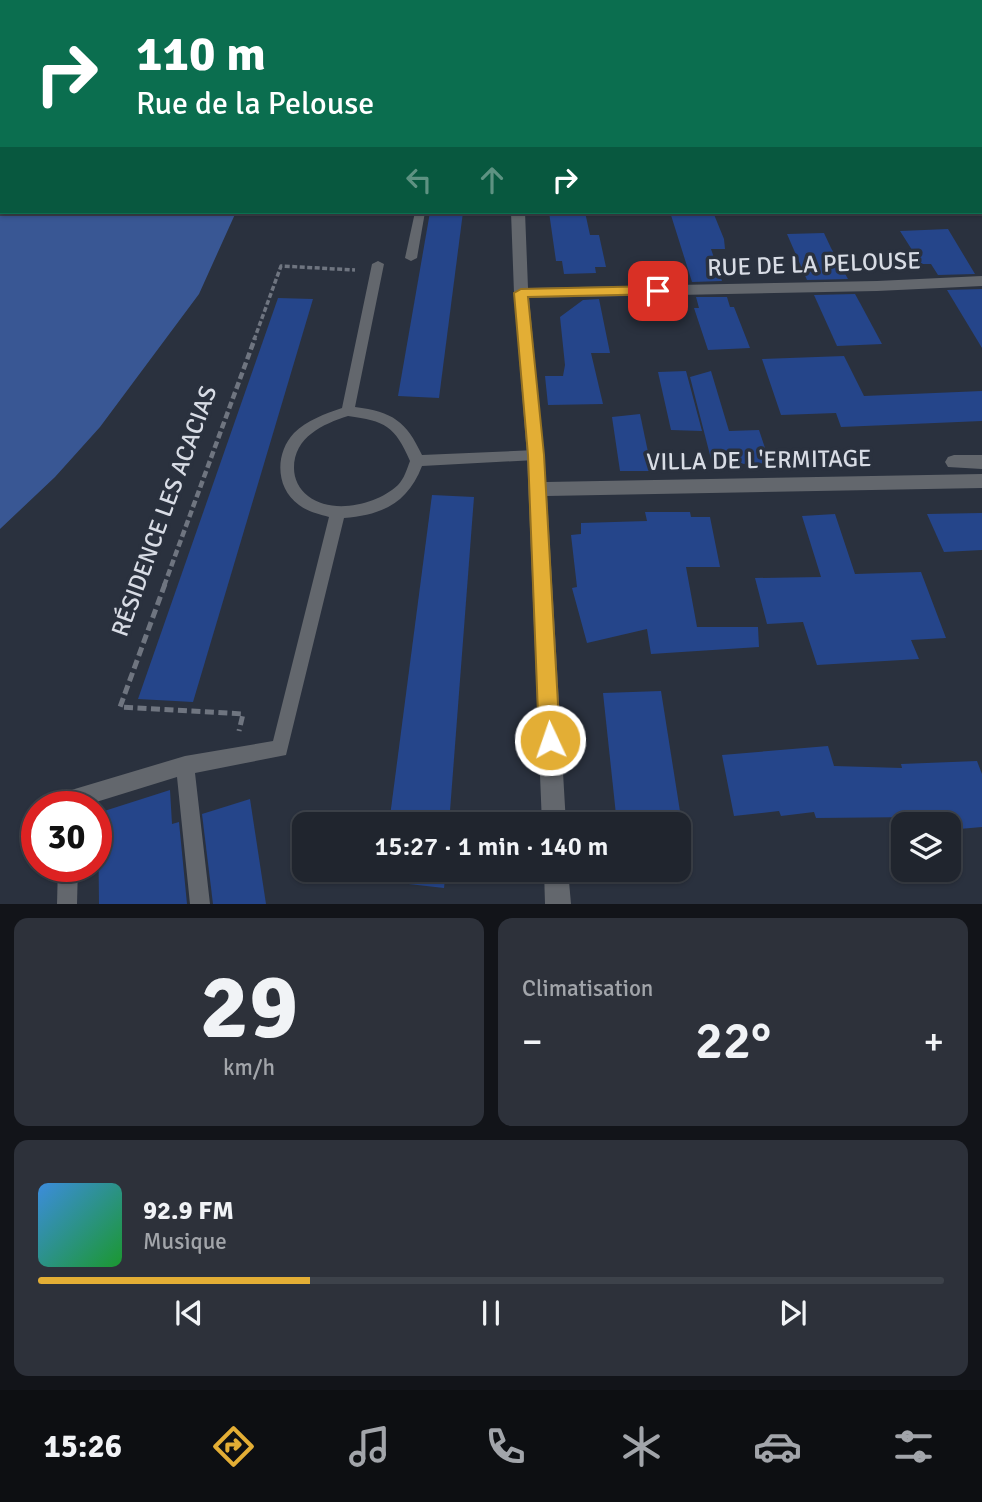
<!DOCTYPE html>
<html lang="fr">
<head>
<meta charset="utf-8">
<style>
  :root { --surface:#20252e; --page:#2d313a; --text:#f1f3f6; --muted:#a2a5aa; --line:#3d424a; --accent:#e3ae35 }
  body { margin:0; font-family:Signika,sans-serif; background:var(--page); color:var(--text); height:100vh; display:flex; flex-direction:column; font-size:26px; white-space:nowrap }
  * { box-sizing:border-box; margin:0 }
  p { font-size:23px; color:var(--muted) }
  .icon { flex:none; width:38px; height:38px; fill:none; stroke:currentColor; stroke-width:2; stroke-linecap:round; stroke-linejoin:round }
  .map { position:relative; height:904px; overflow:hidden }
  .details { display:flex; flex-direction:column; gap:14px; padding:14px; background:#121419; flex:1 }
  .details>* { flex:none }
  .top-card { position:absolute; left:0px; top:0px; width:984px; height:214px; box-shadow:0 2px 5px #0004,0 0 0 2px var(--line); background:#0b6e4f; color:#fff; overflow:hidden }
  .tools { position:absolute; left:891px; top:812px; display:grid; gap:14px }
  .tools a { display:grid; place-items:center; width:70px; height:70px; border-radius:14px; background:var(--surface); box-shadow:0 2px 5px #0004,0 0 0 2px var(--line); font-size:35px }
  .speed { position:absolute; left:21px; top:791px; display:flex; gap:14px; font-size:35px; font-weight:700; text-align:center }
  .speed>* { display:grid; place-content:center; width:91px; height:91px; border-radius:50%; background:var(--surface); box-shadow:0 2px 5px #0004,0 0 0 2px var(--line); line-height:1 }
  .speed .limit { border:10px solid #d22; background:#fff; color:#111 }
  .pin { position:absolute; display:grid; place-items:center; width:60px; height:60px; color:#fff; margin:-30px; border-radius:14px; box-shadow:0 4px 10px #0006 }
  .me { position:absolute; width:77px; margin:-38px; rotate:357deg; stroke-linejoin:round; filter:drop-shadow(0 0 5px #0008) }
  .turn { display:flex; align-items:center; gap:24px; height:147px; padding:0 21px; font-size:32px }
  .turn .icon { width:91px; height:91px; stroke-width:2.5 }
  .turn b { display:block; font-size:49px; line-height:60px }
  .lanes { display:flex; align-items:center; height:66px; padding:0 21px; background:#0003; justify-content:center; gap:35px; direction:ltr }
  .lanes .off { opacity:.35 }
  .big { font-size:52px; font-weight:600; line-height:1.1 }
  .details .tile { flex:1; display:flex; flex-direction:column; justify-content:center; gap:10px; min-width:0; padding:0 24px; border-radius:14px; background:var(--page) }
  .details .dial { align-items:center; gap:0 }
  .dial b { font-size:91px; line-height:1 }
  .song { display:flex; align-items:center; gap:21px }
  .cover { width:84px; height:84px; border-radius:10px; background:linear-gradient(135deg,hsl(210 70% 55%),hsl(130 70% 35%)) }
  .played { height:7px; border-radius:4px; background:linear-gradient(90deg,var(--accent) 30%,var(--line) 30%) }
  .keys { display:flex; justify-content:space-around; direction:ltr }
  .heat { display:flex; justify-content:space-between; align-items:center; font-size:38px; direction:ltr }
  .details .tiles { flex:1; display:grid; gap:14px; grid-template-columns:1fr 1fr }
  .tile:last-child { grid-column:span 2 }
  .trip { position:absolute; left:292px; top:812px; width:399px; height:70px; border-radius:14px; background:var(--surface); box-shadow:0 2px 5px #0004,0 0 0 2px var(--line); font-weight:600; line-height:70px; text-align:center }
  .dock { display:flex; height:112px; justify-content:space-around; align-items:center; background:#0d0f12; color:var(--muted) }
  .dock .icon { width:49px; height:49px }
  .dock .current { color:var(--accent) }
  .dock b { font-size:32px; color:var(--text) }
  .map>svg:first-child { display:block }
  .green { fill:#395794 }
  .building { fill:#25458a }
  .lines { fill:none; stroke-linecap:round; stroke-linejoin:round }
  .path-far2 { stroke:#6f7580; stroke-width:3.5; stroke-dasharray:5 2.5; stroke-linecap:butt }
  .path-far1 { stroke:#6f7580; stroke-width:4.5; stroke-dasharray:7 3.5; stroke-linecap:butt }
  .path { stroke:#6f7580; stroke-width:5; stroke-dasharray:9 4.5; stroke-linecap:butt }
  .service { fill:#63676d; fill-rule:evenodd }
  .minor { fill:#63676d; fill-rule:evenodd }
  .route { fill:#e3ae35; stroke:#947122; stroke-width:2 }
  .labels { text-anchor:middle; stroke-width:7; stroke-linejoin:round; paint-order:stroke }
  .street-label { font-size:24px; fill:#d8dce5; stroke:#2a313e }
</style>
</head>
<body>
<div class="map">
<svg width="982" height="904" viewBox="0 0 982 904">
  <rect width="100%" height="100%" fill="#2a313e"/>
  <path class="green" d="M0 0H201L2 2V212H236L199 294 100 427 55 477 0 529Z"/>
  <g class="building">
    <path d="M430 212H463L439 398 398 396Z"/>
    <path d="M549 212H585L590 235H599L606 267H595L596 273 564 274 562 261H556Z"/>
    <path d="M670 212H713L724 239 725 249H711L722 281 692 282Z"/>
    <path d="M948 229 975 274 938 275 931 264H921L900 231Z"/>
    <path d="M824 233 831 248 848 279 807 280 787 234Z"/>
    <path d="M982 289V348L947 290Z"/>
    <path d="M855 294 860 303 882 344 837 346 814 295Z"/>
    <path d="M696 297H727L730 307H734L750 348 708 350 694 308H699Z"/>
    <path d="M278 298 313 299 193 702 138 699Z"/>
    <path d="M599 299 610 353H591L603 404 548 405 545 376H563L565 365 560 317 583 300Z"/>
    <path d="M844 356 864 396 982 391V421L841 427 836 413 781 415 762 359Z"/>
    <path d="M686 371 702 431 671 430 658 372Z"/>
    <path d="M711 371 729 431 759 430 770 463 739 464 737 458 711 459 690 377Z"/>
    <path d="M640 414 652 471H620L612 417Z"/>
    <path d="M432 495 474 497 449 824H389Z"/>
    <path d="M645 512H690L691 517H710L720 567H686L697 627H758L759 647 651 654 647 629 587 643 572 588 577 587 571 535 581 534V523L647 521Z"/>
    <path d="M982 513V550L944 552 927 514Z"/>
    <path d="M835 514 855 574 921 572 946 638 911 640 919 659 817 665 803 622 767 624 755 578 821 577 802 516Z"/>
    <path d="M661 691 682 824H617L603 693Z"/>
    <path d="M828 746 834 766 902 768 901 764 977 761 982 774V827L948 830V824H920L918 817 816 818 814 812 781 816 779 811 734 816 722 755Z"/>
    <path d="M170 790 172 824 179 822 187 904H99L98 813Z"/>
    <path d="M250 799 266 904H213L202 814Z"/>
    <path d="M383 870H446L444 888 382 881Z"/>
  </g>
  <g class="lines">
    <path class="path-far2" d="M254 340 281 266 355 270"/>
    <path class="path-far1" d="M164 586 255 338"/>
    <path class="path" d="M165 584 120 707 243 714 239 731"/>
    <g class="service">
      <path d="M415 212H425L417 258 411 261 405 258Z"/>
      <path d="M378 261 384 264 355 407C393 412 406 421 422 455L536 450 541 451 543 455 541 459 536 460 422 466C408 503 382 515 344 518L286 755 195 773 210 904H190L177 777 80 807H58L61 794 68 791 185 756 273 741 329 517C319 514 308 512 299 505 275 488 275 453 294 433 307 420 325 414 342 408L372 264ZM348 416C385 421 395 426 410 461 407 469 404 479 398 485 377 505 332 515 308 496 299 489 294 479 294 468 294 437 323 424 348 416Z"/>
      <path d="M58 866H78L77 904H57Z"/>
    </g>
    <g class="minor">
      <path d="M196 0H206L195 2Z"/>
      <rect x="506" y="0" width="10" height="2"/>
      <path d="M816 0H827L828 2H818Z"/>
      <path d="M511 212H525L528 288 877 281 982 276V286L877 291 529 298 546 482 982 474V488L547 496 566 824H542L527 455 514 293Z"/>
      <path d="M954 455H982V469L948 467 945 462 948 457Z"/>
      <path d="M544 870H568L571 904H545Z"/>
    </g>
  </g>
  <path class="route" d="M658 286 664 291 663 294 528 297 544 455 560 740 557 748 550 751 542 748 539 740 528 455 514 293 521 289Z"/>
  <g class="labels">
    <g class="street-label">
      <text transform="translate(814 264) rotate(-2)" y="8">RUE DE LA PELOUSE</text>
      <text transform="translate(759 460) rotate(-1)" y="8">VILLA DE L'ERMITAGE</text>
      <text transform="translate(164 511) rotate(-70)" y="8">RÉSIDENCE LES ACACIAS</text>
    </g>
  </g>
</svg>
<div class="tools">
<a><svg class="icon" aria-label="layers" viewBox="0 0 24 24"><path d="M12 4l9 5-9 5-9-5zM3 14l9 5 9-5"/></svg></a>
</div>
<div class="speed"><div class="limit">30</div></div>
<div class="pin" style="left:658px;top:291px;background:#d93025"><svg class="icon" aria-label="arrive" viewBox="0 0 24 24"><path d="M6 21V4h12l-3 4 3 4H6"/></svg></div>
<svg class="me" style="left:550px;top:740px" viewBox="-20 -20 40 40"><circle r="17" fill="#e3ae35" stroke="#fff" stroke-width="3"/><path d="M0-11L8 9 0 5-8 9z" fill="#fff"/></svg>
<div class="trip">15:27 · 1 min · 140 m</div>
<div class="top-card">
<div class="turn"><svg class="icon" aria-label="right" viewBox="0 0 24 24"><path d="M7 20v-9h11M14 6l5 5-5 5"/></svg><div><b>110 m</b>Rue de la Pelouse</div></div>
<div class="lanes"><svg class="icon off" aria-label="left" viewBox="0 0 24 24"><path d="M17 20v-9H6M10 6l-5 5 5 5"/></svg><svg class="icon off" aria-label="ahead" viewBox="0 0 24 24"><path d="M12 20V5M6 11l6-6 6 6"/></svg><svg class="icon" aria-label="right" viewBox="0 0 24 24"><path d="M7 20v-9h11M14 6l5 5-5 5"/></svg></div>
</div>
</div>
<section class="details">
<div class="tiles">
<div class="tile dial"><b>29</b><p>km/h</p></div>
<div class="tile"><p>Climatisation</p>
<div class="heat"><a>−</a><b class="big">22°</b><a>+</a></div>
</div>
<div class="tile">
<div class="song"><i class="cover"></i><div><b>92.9 FM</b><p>Musique</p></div></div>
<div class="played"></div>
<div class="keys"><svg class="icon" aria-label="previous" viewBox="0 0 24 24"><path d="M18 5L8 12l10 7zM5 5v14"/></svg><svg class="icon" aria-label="pause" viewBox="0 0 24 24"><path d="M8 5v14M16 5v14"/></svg><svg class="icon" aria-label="next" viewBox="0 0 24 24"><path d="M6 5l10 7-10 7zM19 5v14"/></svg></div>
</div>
</div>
</section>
<nav class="dock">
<b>15:26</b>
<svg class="icon current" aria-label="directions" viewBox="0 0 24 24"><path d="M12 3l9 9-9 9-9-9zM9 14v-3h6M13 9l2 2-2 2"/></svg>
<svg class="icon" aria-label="music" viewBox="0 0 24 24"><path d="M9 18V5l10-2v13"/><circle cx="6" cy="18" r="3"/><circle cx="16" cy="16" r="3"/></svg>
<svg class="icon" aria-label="phone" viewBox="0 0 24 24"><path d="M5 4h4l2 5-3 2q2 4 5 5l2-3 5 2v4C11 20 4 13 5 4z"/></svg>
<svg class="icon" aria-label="climate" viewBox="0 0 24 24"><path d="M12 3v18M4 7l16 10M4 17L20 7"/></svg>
<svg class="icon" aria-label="car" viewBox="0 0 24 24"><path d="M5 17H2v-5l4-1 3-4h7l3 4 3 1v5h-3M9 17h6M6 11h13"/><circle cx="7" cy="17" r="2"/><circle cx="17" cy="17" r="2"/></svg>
<svg class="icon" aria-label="filters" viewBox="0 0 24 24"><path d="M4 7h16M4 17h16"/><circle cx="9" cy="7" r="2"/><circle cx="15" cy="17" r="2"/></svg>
</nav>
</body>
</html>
